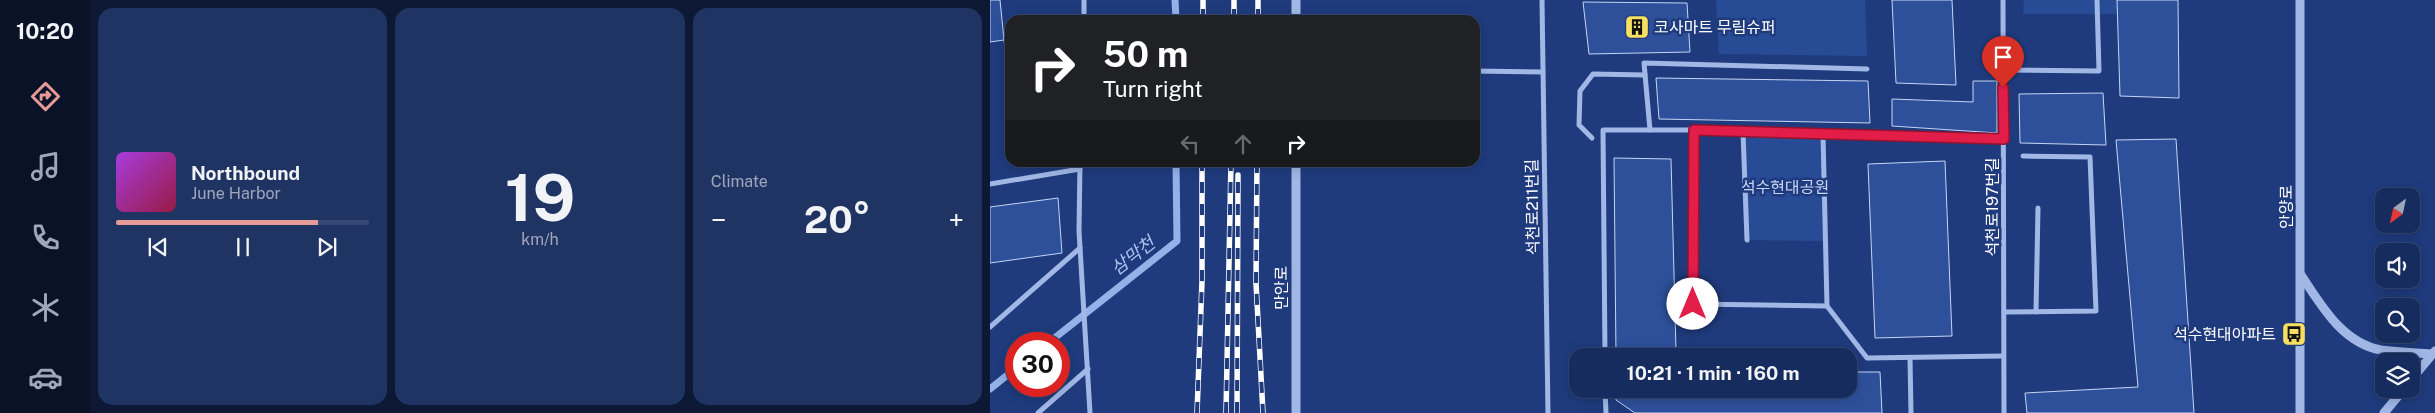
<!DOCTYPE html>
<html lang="en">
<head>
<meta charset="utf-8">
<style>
  :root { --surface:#172c5e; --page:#203464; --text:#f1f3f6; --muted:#9ea7bc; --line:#364873; --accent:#e69b98 }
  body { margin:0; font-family:"Public Sans","Noto Sans KR",sans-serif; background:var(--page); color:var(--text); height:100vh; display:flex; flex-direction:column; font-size:19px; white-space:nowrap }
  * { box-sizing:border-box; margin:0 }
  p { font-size:16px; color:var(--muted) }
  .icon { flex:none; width:28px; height:28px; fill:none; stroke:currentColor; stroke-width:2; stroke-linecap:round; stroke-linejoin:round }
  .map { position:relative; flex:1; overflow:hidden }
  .drawer { display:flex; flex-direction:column; gap:8px; padding:8px; background:#0d1834; width:900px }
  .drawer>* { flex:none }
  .banner { position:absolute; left:15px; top:15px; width:475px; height:152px; border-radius:15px; box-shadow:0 2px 12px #0003,0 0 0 1px var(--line); background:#202124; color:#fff; overflow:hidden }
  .needle { width:32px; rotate:213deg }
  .tools { position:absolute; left:1385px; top:188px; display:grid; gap:10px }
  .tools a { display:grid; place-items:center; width:45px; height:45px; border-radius:10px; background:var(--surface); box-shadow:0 2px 12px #0003,0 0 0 1px var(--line); font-size:25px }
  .speed { position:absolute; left:15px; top:332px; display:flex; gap:10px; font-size:25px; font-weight:700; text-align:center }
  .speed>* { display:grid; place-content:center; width:65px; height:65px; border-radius:50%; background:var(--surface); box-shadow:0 2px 12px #0003,0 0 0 1px var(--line); line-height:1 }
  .speed .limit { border:8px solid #d22; background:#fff; color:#111 }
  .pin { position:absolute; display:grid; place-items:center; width:42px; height:42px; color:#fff; margin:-51px -21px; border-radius:50% 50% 50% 0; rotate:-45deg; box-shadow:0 0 5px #0007 }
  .pin .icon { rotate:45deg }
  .me { position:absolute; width:55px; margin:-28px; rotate:0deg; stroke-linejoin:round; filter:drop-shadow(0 0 4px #0008) }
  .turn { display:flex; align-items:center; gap:18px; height:105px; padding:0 15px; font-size:22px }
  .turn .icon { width:65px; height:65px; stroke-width:2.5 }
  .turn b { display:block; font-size:35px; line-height:42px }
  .lanes { display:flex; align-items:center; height:48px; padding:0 15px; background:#0003; justify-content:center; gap:25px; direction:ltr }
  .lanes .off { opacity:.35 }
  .big { font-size:38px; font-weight:700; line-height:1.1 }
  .drawer .card { flex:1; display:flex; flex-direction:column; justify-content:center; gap:8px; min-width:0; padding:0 18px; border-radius:15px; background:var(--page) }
  .drawer .dial { align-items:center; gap:0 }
  .dial b { font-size:65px; line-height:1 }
  .song { display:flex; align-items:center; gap:15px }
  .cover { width:60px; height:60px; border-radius:8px; background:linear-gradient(135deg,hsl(280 70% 55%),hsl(340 70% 35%)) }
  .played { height:5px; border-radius:2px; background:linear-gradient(90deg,var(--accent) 80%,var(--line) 80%) }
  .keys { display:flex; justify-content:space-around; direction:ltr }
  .heat { display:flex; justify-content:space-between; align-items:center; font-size:28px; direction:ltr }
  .drawer .tiles { flex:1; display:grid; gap:8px; grid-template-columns:repeat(3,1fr) }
  .trip { position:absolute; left:579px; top:348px; width:288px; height:50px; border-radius:15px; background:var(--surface); box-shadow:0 2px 12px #0003,0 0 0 1px var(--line); font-weight:700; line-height:50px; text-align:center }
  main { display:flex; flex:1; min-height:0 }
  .dock { display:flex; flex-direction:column; width:90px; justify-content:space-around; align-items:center; background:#091226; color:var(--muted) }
  .dock .icon { width:35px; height:35px }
  .dock .selected { color:var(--accent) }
  .dock b { font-size:22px; color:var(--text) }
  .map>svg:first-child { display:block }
  .green { fill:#284b95 }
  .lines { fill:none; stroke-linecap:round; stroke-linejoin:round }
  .stream { stroke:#95b1e9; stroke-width:7 }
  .building { fill:#2e509b; stroke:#c5d5f6 }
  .minor { stroke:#a1b8e7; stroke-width:5 }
  .tertiary { stroke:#a1b8e7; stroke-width:9 }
  .rail-casing { stroke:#fff; stroke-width:5.5 }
  .rail { stroke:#1f3b7d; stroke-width:4; stroke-dasharray:11; stroke-linecap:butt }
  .route-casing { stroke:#92132f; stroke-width:12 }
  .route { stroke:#e11d48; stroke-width:9 }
  .labels { text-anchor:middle; stroke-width:5; stroke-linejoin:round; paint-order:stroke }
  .poi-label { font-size:16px; fill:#fff; stroke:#1f3b7d; text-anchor:start }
  .park-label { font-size:16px; fill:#c5d5f6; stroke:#1f3b7d }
  .street-label { font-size:16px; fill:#fff; stroke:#1f3b7d }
  .water-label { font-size:18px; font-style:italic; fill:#acc2ef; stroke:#1f3b7d }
</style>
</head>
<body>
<main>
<nav class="dock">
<b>10:20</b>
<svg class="icon selected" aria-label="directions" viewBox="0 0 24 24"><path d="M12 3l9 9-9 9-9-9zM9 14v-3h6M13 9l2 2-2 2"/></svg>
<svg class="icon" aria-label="music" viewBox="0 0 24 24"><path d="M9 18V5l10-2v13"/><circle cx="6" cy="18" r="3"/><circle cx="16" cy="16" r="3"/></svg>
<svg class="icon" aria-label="phone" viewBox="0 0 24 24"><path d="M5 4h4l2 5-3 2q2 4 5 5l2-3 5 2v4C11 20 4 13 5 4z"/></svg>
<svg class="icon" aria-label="climate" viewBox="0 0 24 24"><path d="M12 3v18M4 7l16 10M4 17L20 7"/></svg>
<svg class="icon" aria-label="car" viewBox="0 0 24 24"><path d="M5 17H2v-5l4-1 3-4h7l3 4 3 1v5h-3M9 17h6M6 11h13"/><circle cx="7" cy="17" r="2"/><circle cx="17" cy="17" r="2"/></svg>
</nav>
<section class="drawer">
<div class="tiles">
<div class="card">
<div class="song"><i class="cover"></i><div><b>Northbound</b><p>June Harbor</p></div></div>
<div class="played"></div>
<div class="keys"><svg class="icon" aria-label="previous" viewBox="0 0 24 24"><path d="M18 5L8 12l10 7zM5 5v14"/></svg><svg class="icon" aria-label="pause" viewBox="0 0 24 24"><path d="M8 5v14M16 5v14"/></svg><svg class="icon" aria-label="next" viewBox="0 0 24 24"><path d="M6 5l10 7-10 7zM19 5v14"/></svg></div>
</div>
<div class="card dial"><b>19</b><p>km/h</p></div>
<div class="card"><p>Climate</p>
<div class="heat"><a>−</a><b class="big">20°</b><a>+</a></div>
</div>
</div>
</section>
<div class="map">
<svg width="1445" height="413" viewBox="0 0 1445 413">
  <rect width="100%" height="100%" fill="#1f3b7d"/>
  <g class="green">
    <path d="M726 0H875L877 56 729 54Z"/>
    <path d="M1034 0H1127V14H1033Z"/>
    <path d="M753 132 833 134 836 241 757 240Z"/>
  </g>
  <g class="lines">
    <g class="stream">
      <path d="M185 0 186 20"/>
      <path d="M57 344 187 241 186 162"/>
      <path d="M0 389 26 368"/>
    </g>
  </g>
  <g class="building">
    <path d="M0 0H10L14 40 0 42Z"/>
    <path d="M902 0H962L966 85 906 83Z"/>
    <path d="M1127 0H1188L1189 98 1130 96Z"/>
    <path d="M593 2 697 3 700 52 599 54Z"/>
    <path d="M20 39V84L14 40Z"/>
    <path d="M666 78 878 81 880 123 669 119Z"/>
    <path d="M983 81H1007V133L902 126V99L983 102Z"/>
    <path d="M1113 93 1116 145 1030 143 1029 94Z"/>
    <path d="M1186 139 1204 413H1037L1035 393 1148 387 1126 140Z"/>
    <path d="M624 158 681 159 686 351 692 356H626Z"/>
    <path d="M955 161 962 336 885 338 878 164Z"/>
    <path d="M68 198 72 253 0 263V207Z"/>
    <path d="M858 372H890L892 413H645L626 400V389H858Z"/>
  </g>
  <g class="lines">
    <g class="minor">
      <path d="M552 0 558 413"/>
      <path d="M1013 0 1014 413"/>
      <path d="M94 20V0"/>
      <path d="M1013 70 1109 71 1107 0"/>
      <path d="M485 71 553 72"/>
      <path d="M660 130 654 63 877 69"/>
      <path d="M704 130 703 304 837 306"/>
      <path d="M753 132 757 240"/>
      <path d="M833 134 837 306 877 358 1013 356"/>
      <path d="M602 138 589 125 590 91 603 74 655 75"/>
      <path d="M90 162 89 231 100 413"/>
      <path d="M0 184 90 169"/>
      <path d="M1014 312 1106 311 1100 157 1033 156"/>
      <path d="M1046 312 1048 208"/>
      <path d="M0 327 90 248"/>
      <path d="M615 356 613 130H704L1014 139"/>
      <path d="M920 358 921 413"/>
      <path d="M615 389 616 413"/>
      <path d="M48 413 98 369"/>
    </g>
    <g class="tertiary">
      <path d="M306 20V0"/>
      <path d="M1311 275C1331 305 1352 343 1391 350 1408 352 1425 353 1442 354"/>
      <path d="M1421 380 1445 351"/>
      <path d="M306 413V162"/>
      <path d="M1310 413V0"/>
      <path d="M1394 413 1414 389"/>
    </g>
    <defs>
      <g id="rail">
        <path d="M213 20V0"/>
        <path d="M244 20V0"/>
        <path d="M268 20V0"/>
        <path d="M267 162 266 283 273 413"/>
        <path d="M207 413 212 281V162"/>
        <path d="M236 413 241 162"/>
        <path d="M247 413 248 175"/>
      </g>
    </defs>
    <use href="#rail" class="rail-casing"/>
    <use href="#rail" class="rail"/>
  </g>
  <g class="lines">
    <defs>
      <path id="route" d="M703 304 704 130 1014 139 1013 87"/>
    </defs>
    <use href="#route" class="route-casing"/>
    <use href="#route" class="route"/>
  </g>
  <defs>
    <symbol id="building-square" viewBox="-11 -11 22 22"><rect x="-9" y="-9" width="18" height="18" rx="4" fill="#f6df61" stroke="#1f3b7d"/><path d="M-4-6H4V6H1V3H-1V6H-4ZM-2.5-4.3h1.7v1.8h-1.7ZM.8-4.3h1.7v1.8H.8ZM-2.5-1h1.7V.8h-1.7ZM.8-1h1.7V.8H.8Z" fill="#111"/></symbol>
    <symbol id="bus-square" viewBox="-11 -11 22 22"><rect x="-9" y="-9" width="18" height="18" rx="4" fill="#f6df61" stroke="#1f3b7d"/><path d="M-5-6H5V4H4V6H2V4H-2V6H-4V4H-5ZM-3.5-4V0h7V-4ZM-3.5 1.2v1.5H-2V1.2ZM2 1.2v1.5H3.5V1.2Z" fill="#111"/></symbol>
  </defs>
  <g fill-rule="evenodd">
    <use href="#building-square" x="633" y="13" width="28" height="28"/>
    <use href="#bus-square" x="1290" y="320" width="28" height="28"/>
  </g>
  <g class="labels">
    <g class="poi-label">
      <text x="664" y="33">코사마트 무림슈퍼</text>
      <text x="1286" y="340" text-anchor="end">석수현대아파트</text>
    </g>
    <g class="park-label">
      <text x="795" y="193">석수현대공원</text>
    </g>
    <g class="street-label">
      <text transform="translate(542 207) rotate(-91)" y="6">석천로211번길</text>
      <text transform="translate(1002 207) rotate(-90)" y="6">석천로197번길</text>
      <text transform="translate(1296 207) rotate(-90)" y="6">안양로</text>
      <text transform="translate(291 288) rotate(-90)" y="6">만안로</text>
    </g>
    <g class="water-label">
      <text transform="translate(143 256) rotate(-38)" y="6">삼막천</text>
    </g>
  </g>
</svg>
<div class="tools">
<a><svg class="needle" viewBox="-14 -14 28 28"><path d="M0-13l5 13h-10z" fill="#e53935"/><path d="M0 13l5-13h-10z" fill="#9ea7bc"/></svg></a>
<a><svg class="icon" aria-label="sound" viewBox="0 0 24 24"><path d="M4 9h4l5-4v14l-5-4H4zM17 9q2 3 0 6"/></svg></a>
<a><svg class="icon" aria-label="search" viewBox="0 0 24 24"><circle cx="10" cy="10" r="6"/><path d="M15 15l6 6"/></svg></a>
<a><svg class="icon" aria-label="layers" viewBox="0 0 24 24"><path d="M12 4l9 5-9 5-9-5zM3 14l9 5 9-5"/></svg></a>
</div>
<div class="speed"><div class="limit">30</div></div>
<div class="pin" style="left:1013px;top:87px;background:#d93025"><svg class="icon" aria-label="arrive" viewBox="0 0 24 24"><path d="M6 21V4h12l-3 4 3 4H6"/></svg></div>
<svg class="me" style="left:703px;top:304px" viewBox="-20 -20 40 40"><circle r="19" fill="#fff"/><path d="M0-13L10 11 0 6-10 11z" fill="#e11d48"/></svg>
<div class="trip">10:21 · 1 min · 160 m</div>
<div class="banner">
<div class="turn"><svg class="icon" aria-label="right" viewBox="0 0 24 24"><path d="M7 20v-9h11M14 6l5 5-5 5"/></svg><div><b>50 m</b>Turn right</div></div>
<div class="lanes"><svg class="icon off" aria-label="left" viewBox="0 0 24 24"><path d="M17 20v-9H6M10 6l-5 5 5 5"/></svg><svg class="icon off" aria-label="ahead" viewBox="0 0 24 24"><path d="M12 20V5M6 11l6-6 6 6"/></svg><svg class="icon" aria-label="right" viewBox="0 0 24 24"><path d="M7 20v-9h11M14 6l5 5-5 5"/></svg></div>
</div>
</div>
</main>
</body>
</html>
